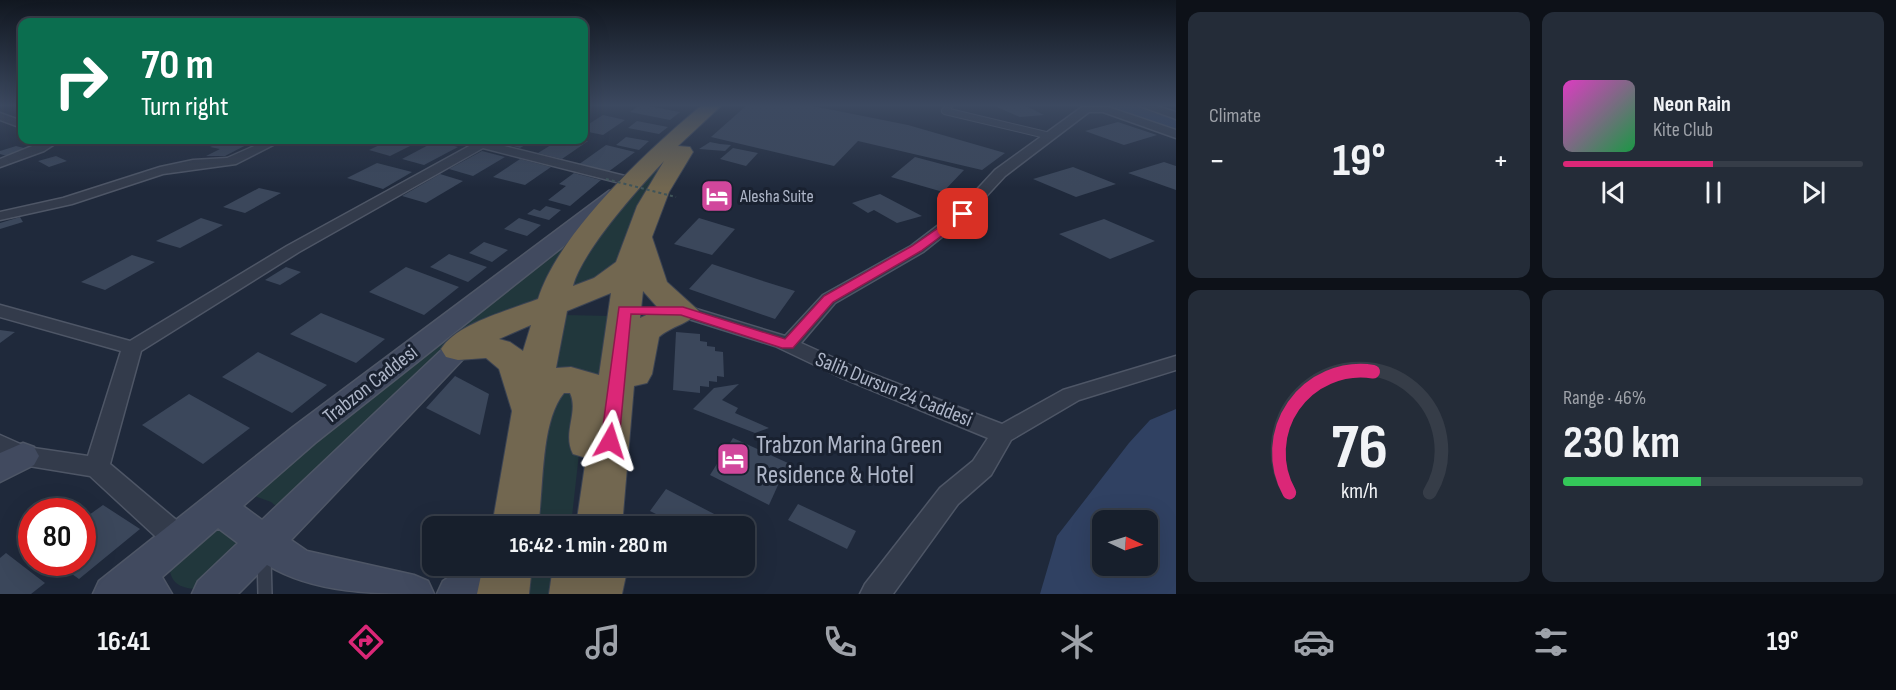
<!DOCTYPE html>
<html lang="en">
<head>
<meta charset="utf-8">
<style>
  :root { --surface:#171f2c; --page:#242c38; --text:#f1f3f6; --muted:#9ea2a9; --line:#363d48; --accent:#db2777 }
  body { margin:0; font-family:"Sofia Sans Condensed",sans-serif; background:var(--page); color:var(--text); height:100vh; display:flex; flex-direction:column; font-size:22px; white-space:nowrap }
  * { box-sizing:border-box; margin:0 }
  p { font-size:20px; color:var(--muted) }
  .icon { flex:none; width:33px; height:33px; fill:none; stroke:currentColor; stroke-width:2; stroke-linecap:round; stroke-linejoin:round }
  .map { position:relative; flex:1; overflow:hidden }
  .details { display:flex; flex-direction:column; gap:12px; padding:12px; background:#0d1118; width:720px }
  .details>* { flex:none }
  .top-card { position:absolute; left:18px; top:18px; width:570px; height:126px; border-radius:12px; box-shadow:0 6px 24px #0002,0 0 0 2px var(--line); background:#0b6e4f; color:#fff; overflow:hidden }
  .needle { width:39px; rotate:94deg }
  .buttons { position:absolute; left:1092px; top:510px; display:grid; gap:12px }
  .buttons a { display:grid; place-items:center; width:66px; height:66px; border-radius:12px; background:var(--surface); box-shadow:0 6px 24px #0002,0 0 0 2px var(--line); font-size:30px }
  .speed { position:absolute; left:18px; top:498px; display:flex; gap:12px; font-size:30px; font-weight:700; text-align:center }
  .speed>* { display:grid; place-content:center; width:78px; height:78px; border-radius:50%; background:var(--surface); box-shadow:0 6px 24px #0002,0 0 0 2px var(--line); line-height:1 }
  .speed .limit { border:9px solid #d22; background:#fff; color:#111 }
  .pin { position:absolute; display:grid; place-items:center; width:51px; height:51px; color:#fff; margin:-26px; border-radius:12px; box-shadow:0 3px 9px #0006 }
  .me { position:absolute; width:66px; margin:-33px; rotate:6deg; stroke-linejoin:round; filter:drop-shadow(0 0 4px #0008) }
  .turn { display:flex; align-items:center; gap:21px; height:126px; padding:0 24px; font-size:27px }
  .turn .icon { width:78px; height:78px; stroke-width:2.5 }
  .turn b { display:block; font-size:42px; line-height:51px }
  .big { font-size:45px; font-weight:700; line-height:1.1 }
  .details .widget { flex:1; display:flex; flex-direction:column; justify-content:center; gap:9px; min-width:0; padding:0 21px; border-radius:12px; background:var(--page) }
  .details .dial { align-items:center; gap:0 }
  .dial svg { height:156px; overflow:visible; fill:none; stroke:var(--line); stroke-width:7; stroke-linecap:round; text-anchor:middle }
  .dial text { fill:var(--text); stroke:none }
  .song { display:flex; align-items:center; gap:18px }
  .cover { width:72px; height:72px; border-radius:9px; background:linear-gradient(135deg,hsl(310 70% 55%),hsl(140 70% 35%)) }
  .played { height:6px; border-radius:3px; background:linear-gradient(90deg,var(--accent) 50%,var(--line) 50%) }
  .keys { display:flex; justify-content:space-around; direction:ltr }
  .heat { display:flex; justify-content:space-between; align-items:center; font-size:33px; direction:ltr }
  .charge { height:9px; border-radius:4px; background:linear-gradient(90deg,#34c759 46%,var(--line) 0) }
  .details .tiles { flex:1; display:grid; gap:12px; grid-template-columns:repeat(2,1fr) }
  .trip { position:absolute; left:422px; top:516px; width:333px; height:60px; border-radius:12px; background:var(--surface); box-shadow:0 6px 24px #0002,0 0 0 2px var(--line); font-weight:700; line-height:60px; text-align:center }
  .tab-bar { display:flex; height:96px; justify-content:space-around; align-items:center; background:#090c12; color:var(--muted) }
  .tab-bar .icon { width:42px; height:42px }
  .tab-bar .selected { color:var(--accent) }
  .tab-bar b { font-size:27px; color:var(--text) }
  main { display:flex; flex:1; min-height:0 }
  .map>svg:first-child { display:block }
  .green { fill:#21373c }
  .water { fill:#304162; fill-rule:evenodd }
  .building { fill:#3b475b }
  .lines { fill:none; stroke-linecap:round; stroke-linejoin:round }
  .lane-far1-casing { stroke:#4e5666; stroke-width:8 }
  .lane-casing { stroke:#4e5666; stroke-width:16 }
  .street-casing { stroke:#4e5666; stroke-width:3 }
  .secondary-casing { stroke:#4e5666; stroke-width:3 }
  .highway-casing { stroke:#3b4353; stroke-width:2 }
  .lane-far1 { stroke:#333b4b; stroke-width:6 }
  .lane { stroke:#333b4b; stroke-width:13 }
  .street { fill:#333b4b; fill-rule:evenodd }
  .secondary { fill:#414a5f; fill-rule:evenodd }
  .highway { fill:#726750; fill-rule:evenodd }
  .path-bridge { stroke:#3f5459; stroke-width:2; stroke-dasharray:3 3; stroke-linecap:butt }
  .route { fill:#db2777; stroke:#8e194d; stroke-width:1.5 }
  .labels { text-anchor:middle; stroke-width:6; stroke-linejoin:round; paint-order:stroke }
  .far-poi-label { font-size:18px; fill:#aeb6c8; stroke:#192130; text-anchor:start }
  .street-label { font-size:21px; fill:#aeb6c8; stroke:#192130 }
  .near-poi-label { font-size:26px; fill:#aeb6c8; stroke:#192130; text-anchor:start }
</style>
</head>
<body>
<main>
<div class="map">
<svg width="1176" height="594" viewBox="0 0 1176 594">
  <rect width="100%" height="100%" fill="#1f293b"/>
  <g class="green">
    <path d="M670 150 625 263 558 299C588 246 627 194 670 150Z"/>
    <path d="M599 214 545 303 518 310 284 513 271 502 252 495Z"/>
    <path d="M565 315 612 316 589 526 599 402 552 378Z"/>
    <path d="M563 385 585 399 571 526H528L549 398Z"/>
    <path d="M207 524 253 538 196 589C179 588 170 583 169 564Z"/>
    <path d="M521 566H567L564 594H516Z"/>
  </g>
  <g class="water">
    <path d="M1094 105H1131L1176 120V134Z"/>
    <path d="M1176 409V594H1040L1057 536 1129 443 1150 420ZM1102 520H1148V566H1102Z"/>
  </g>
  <g class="building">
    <path d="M640 105H642L680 112 670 120 630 112Z"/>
    <path d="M747 105H807L843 112 908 125 1005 153 982 170 858 141 834 166 711 137Z"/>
    <path d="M992 105H1024L1044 115 1020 117Z"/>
    <path d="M603 115 625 120 603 135 584 131V127Z"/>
    <path d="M637 121 668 127 659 134 628 128Z"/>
    <path d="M1118 122 1157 135 1124 145 1085 131Z"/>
    <path d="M626 137 649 141 639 150 616 145Z"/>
    <path d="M240 140 252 142 225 156H206L220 149 210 147 224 141Z"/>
    <path d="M390 140H422L390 156 369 150Z"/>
    <path d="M502 140H533L520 148 497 142Z"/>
    <path d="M559 140H581L588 141 562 159 538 153Z"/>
    <path d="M436 141 458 147 424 165 402 159Z"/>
    <path d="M710 142 720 144 731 145 725 151 699 149Z"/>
    <path d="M606 145 635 152 608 172 578 165Z"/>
    <path d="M16 146 28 149 7 156 0 154V151Z"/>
    <path d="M733 148 758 153 746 166 720 159Z"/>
    <path d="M482 151 505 157 473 176 449 169Z"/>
    <path d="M56 156 67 161 49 167 38 161Z"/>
    <path d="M915 157 964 170 943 192 891 177Z"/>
    <path d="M520 159 551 167 525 185 493 177Z"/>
    <path d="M1164 162 1176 166V190L1128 173Z"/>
    <path d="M377 163 412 172 383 189 347 178Z"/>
    <path d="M1073 167 1116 184 1076 197 1033 179Z"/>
    <path d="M574 173 601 180 570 206 548 200 566 186 559 184Z"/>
    <path d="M440 174 463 181 426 203 402 196Z"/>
    <path d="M259 188 281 193 245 213 223 207Z"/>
    <path d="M880 194 922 216 897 223 874 210 868 213 852 203Z"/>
    <path d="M546 206 561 210 549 220 527 214 534 209 540 211Z"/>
    <path d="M20 217 23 222 0 229V223Z"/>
    <path d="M201 218 223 225 180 248 156 241Z"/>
    <path d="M519 218 541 225 527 236 504 229Z"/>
    <path d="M699 218 735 229 712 255 674 244Z"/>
    <path d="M1104 219 1155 241 1110 259 1059 234Z"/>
    <path d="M484 242 508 250 492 262 469 253Z"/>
    <path d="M449 254 487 267 468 282 430 267Z"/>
    <path d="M132 255 155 262 105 290 81 282Z"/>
    <path d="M712 264 760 280 795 291 775 319 689 289Z"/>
    <path d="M286 267 301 272 280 285 265 280Z"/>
    <path d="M406 267 459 287 424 315 369 292Z"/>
    <path d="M321 313 385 339 356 363 290 334Z"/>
    <path d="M0 330 15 332 0 343Z"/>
    <path d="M676 332 700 334V341L707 342V346L715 347V351L723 352 724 377 717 376V382L709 381V387L700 386V393L673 390Z"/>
    <path d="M258 352 327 385 292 413 222 377Z"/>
    <path d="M455 376 489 394 480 435 426 408Z"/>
    <path d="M739 384 722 400 738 408 735 413 769 428 755 433 693 409 714 388Z"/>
    <path d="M189 394 250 428 203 464 142 425Z"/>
    <path d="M733 438 788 463 769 505 710 475Z"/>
    <path d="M666 489 720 517 714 526H662L666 519 650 511Z"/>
    <path d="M798 504 856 531 847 549 788 520Z"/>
    <path d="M103 505 140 529 79 579 55 562H82V520Z"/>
    <path d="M6 553 45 583 31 594H0V558Z"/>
  </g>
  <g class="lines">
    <defs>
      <path id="lane-far1" d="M950 105 945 111 1050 136"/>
      <path id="lane" d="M264 557 265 594"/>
      <g id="street">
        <path d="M1137 105H1153L1176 112V119Z"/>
        <path d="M1082 107H1108L1176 130V138L1103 112H1089L1005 176 967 217 923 252 835 303 801 343 854 367 1002 424 1063 390 1176 356V370L1079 400 1011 440 991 475 958 504 893 594H860L865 584 940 488 973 461 988 438 840 377 775 346 676 315 674 311 683 305 785 336 823 295 911 246 957 211 995 170Z"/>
        <path d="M0 113 22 121V128L0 120Z"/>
        <path d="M47 140H61L44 151 0 167V159Z"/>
        <path d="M268 140H283L236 164 163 174 72 204 0 220V212L63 198 160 167 193 160 227 158Z"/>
        <path d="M471 140H494L492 143 637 179 639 182 632 186 483 148 299 252 141 351 110 464 187 529 191 538 187 547 177 550 167 547 90 476 23 465 0 455V435L27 447 88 456 121 351 0 317V305L130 341 287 246 471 145Z"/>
      </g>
      <g id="secondary">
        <path d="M616 189 625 195 623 199 315 443 243 506 262 520 449 343 458 340 467 343 471 349 467 355 291 540 307 551 414 575 428 581 434 594C376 594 315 594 267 565L238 594H192L198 581 238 543 218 528 162 577 172 594H93L99 581 293 427 609 191Z"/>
        <path d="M23 443 34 447 39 456 34 465 0 482V453Z"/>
        <path d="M466 566H508L490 594H437L443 581Z"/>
      </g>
      <g id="highway">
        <path d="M702 105H722L678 146 690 147 693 152 669 192 652 237 667 282 699 311C690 324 671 326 659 337L652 374 647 383 634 386 622 526H576L586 458 573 454C562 433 579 412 570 393H564C540 422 544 489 538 526H492L512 411 499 369 486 358 458 360 446 357 441 349C457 323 510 310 538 299 559 232 648 150 702 105ZM664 161 637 206 616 262 594 278 573 286C582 251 638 189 664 161ZM643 291 659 309 640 318ZM611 293 599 375 571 367 556 368 567 311ZM531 325 523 351 510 342 499 339Z"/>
        <path d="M483 566H532L529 594H477Z"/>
        <path d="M553 566H628L622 594H549Z"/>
      </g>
    </defs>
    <use href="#lane-far1" class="lane-far1-casing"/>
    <use href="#lane" class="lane-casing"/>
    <use href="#street" class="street-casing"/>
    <use href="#secondary" class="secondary-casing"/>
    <use href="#highway" class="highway-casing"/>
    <use href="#lane-far1" class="lane-far1"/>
    <use href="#lane" class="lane"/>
    <use href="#street" class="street"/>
    <use href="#secondary" class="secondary"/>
    <use href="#highway" class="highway"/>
    <path class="path-bridge" d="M606 179 676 197"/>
  </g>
  <linearGradient id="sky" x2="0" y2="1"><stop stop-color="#111720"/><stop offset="0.56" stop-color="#3c4960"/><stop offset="1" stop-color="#3c4960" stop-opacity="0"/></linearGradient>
  <rect width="1176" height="188" fill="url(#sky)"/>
  <path class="route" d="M963 211 968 214 967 217 921 251 833 302 793 348H782L681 315 631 314 619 441 616 446H603L601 441 619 307H683L785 339 824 296 912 246Z"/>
  <defs>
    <symbol id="hotel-square" viewBox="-11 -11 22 22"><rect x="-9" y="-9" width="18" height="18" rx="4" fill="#d1479c" stroke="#192130"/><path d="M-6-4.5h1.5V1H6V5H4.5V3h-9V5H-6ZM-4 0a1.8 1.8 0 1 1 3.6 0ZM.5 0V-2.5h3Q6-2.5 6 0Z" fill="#fff"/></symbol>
  </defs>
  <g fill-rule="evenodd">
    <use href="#hotel-square" x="698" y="177" width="38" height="38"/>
    <use href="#hotel-square" x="714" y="440" width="38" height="38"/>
  </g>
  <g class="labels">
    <g class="far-poi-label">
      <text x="740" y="202">Alesha Suite</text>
    </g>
    <g class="street-label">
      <text transform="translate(370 384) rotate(-38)" y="7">Trabzon Caddesi</text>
      <text transform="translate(894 389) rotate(22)" y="7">Salih Dursun 24 Caddesi</text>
    </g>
    <g class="near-poi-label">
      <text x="756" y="453">Trabzon Marina Green<tspan x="756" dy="30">Residence &amp; Hotel</tspan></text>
    </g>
  </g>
</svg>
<div class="buttons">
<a><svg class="needle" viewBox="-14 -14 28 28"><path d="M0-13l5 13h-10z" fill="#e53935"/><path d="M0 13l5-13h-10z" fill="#9ea2a9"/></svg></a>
</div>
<div class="speed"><div class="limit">80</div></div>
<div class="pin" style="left:963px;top:214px;background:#d93025"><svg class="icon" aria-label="arrive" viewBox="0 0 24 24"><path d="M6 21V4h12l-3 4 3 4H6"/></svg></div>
<svg class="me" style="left:610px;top:441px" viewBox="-20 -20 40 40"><path d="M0-17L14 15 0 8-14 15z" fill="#db2777" stroke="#fff" stroke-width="4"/></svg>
<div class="trip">16:42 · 1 min · 280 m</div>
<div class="top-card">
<div class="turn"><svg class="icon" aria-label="right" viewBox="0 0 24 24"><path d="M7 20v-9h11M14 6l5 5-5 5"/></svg><div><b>70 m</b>Turn right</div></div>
</div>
</div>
<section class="details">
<div class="tiles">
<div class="widget"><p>Climate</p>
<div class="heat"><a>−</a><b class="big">19°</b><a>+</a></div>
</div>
<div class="widget">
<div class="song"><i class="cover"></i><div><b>Neon Rain</b><p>Kite Club</p></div></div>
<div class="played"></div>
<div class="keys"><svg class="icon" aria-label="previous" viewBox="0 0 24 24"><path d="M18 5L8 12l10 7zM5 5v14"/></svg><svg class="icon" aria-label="pause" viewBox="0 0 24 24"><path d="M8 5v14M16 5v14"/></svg><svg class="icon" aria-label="next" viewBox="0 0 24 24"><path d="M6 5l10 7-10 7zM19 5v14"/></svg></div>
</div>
<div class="widget dial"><svg viewBox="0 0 100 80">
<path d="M14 69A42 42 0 1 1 86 69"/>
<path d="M14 69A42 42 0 0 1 57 7" stroke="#db2777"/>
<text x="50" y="56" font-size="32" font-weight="700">76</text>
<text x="50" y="72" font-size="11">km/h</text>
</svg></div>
<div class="widget"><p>Range · 46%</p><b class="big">230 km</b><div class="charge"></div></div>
</div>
</section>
</main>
<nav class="tab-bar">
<b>16:41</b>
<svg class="icon selected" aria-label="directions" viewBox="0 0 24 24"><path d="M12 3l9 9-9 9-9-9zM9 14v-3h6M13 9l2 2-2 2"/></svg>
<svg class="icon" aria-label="music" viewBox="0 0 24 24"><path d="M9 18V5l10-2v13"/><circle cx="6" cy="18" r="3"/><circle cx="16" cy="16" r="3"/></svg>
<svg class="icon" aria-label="phone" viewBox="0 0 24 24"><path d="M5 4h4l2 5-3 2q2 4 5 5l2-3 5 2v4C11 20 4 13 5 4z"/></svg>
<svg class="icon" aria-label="climate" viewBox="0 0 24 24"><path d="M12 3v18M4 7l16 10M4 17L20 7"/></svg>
<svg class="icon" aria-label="car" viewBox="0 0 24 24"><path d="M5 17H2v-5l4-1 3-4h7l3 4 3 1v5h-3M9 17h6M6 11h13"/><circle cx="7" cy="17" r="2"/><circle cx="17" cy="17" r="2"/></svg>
<svg class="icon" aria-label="filters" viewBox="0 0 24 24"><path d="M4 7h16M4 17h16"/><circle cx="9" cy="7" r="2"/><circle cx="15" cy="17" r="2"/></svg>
<b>19°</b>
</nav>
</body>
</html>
